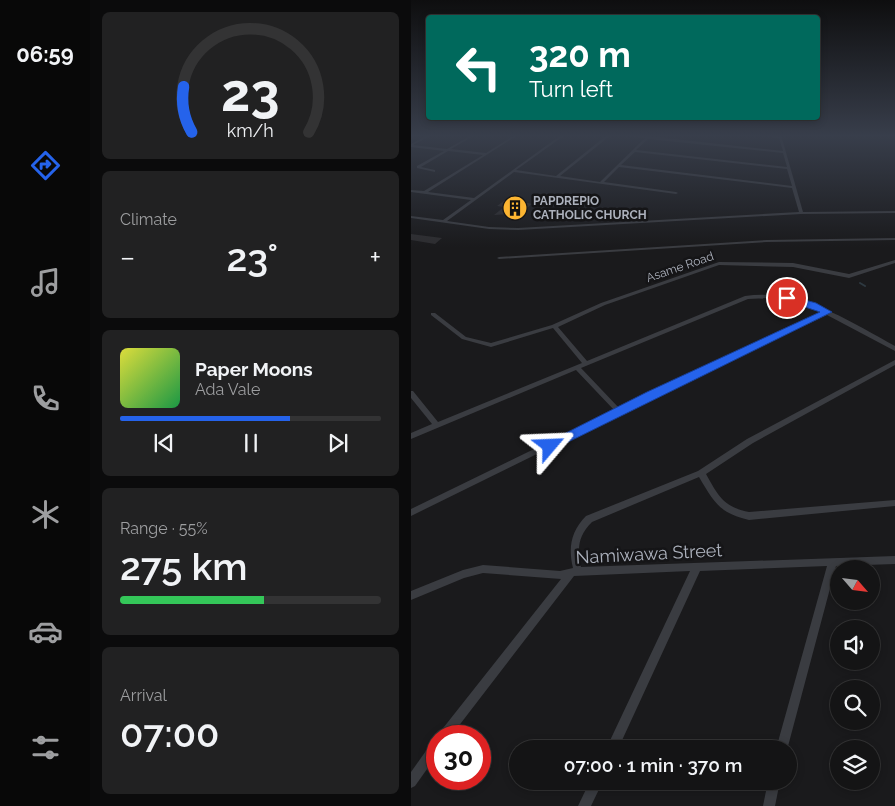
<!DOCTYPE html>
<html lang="en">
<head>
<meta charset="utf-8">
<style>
  :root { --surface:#141415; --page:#212122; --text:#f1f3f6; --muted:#9d9ea0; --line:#333334; --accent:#2563eb }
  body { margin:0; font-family:Raleway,sans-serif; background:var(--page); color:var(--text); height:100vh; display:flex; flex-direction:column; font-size:19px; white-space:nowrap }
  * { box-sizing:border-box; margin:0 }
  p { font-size:16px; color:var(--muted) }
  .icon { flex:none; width:28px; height:28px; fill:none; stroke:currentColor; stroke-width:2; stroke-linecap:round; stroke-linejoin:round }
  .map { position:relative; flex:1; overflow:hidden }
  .panel { display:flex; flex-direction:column; gap:12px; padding:12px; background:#0b0b0c; width:321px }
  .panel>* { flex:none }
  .banner { position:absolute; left:15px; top:15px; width:394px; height:105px; border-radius:5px; box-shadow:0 2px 8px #0003,0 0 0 1px var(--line); background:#00695c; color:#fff; overflow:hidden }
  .needle { width:32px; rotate:118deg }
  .buttons { position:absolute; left:419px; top:560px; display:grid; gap:10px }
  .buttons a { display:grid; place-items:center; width:50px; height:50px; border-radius:50%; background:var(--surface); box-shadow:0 2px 8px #0003,0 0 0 1px var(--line); font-size:25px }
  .speed { position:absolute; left:15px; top:725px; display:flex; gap:10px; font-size:25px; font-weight:700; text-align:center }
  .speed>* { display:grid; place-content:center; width:65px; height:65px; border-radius:50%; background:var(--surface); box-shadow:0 2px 8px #0003,0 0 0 1px var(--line); line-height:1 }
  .speed .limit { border:8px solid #d22; background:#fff; color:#111 }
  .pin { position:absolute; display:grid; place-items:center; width:42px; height:42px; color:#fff; margin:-21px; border:2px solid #fff; border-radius:50%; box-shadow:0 1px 5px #0007 }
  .me { position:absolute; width:55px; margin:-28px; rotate:64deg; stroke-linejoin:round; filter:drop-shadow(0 0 4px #0008) }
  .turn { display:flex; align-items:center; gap:18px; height:105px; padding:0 20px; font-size:22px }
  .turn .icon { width:65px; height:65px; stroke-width:2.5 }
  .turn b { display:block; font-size:35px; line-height:42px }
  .big { font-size:38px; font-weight:600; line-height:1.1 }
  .panel .widget { flex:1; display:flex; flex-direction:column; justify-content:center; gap:8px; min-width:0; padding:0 18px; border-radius:8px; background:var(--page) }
  .panel .dial { align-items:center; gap:0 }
  .dial svg { height:130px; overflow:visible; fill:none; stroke:var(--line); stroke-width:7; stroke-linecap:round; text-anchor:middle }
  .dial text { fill:var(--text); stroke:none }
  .song { display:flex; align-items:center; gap:15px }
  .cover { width:60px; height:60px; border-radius:8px; background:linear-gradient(135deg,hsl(60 70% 55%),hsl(140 70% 35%)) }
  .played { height:5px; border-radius:2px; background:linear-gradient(90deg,var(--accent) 65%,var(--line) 65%) }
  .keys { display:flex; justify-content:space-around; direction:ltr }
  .heat { display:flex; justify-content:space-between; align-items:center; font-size:28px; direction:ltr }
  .charge { height:8px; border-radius:4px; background:linear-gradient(90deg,#34c759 55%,var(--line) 0) }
  .trip { position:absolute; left:98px; top:740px; width:288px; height:50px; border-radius:25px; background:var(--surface); box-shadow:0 2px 8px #0003,0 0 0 1px var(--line); font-weight:600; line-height:50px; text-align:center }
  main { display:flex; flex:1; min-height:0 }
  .tab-bar { display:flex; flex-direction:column; width:90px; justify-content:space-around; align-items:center; background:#080808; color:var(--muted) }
  .tab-bar .icon { width:35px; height:35px }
  .tab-bar .active { color:var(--accent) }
  .tab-bar b { font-size:22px; color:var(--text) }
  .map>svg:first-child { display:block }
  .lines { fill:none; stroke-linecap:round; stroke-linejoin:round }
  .stream { stroke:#2e3941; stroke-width:2 }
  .building { fill:#2d2d30 }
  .street { fill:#3a3c41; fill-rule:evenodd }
  .route { fill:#2563eb; stroke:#184099 }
  .labels { text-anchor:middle; stroke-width:5; stroke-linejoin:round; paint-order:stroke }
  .far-poi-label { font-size:12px; font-weight:bold; fill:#acb1bc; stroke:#151517; text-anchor:start }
  .far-street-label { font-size:12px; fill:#acb1bc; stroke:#151517 }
  .near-street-label { font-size:18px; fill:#acb1bc; stroke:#151517 }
</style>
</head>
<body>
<main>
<nav class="tab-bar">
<b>06:59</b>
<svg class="icon active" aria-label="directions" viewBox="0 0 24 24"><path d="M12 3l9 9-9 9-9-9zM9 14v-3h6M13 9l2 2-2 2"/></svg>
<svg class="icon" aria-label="music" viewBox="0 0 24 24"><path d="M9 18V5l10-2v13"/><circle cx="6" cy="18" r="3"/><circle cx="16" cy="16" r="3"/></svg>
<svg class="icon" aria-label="phone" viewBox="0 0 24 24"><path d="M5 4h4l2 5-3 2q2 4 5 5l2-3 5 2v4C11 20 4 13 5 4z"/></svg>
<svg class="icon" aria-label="climate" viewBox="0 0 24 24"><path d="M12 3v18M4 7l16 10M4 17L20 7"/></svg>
<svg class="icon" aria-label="car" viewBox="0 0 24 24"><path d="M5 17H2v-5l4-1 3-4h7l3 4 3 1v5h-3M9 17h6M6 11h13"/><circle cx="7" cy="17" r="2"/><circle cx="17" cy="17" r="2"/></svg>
<svg class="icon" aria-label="filters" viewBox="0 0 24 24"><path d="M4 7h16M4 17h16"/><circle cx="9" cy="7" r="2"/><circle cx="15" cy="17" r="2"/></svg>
</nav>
<section class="panel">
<div class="widget dial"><svg viewBox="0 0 100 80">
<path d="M14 69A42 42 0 1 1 86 69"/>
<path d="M14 69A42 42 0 0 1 9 41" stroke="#2563eb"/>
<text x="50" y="56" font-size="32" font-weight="700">23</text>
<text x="50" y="72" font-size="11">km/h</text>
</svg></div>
<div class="widget"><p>Climate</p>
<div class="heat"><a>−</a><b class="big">23°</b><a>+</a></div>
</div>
<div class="widget">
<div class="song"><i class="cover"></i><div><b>Paper Moons</b><p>Ada Vale</p></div></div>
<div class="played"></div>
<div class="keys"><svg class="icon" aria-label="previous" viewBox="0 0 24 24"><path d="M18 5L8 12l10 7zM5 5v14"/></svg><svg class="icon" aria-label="pause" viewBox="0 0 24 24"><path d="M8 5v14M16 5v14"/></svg><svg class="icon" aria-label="next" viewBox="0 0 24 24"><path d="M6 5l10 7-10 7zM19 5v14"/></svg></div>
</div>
<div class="widget"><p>Range · 55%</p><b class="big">275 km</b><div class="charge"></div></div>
<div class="widget"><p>Arrival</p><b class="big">07:00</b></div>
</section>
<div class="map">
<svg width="484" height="806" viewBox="0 0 484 806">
  <rect width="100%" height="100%" fill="#1a1a1c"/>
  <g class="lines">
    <path class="stream" d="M449 283 454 286"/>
  </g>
  <g class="building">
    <path d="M94 200H105L121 204 112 211 105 209 99 214 83 215 93 207 86 206Z"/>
    <path d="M0 234 31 238 24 244 0 240Z"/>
  </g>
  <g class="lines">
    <g class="street">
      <path d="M17 135H21L2 145 36 149 61 135H64L40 149 75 153 104 135H107L17 192 63 198 150 135H154L105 170 145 176 196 135H200L149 176 189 182 234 138 213 136 212 135 237 136 372 151 368 138 341 135 368 136V135H370L392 212 484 211V213L390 214 107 230 78 229 0 218V216L32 220 60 200 0 192V190L13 191 72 155 37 151 10 167 24 170V172L6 168V166L33 151 0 147V144ZM237 139 372 153 376 167 225 150ZM224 152 376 169 381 186 210 165ZM208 167 381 188 388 212 107 228 78 227 36 221 103 172 265 194 267 193 265 192 193 182Z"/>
      <path d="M484 238V240L356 242 88 259 86 258 88 257 356 240Z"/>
      <path d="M484 260V263L438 278 382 267 308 265 194 305 147 327 176 361 334 296C389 288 438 321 484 346V351L416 315 211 412 210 414H207L0 516V509L203 410 165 370 0 439V433L21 424 0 398V391H2L27 422 171 363 142 328 80 347 51 339 20 315V313H24L55 337 80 343 141 325 190 303 308 262 382 263 438 274ZM357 298C376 301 393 305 412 312L208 408 170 368 337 299Z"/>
      <path d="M484 360V365L342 443 295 474C307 495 312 507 338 512L484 500V506L338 520C308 513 303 502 288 477L181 522C167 536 166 548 170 567L484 556V564L425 566 376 750V749H365L416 566 289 571 207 749H195L279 571 163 576 40 736H27L29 732 150 579 72 573 53 578 0 600V591L52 570 72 565 149 571 162 568C157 548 160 531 175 516L287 471 336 439Z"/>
      <path d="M26 739V755L4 786 0 788V772L22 741Z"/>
      <path d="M179 781H192L180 806H167Z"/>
      <path d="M357 781H369L364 806H352Z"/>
    </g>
  </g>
  <linearGradient id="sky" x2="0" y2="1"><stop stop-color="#0e0e0f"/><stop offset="0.55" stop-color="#383e4b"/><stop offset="1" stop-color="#383e4b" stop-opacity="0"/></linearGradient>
  <rect width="484" height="247" fill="url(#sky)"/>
  <path class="route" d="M376 295 405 303 421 312 143 449H135L133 446 135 443 236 392 409 312 373 300V296Z"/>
  <defs>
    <symbol id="building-disc" viewBox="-11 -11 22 22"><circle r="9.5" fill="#fcb532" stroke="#151517"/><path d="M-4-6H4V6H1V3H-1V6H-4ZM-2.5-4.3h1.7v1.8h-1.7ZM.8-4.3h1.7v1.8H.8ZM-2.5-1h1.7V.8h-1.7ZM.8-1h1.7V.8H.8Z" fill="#111"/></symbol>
  </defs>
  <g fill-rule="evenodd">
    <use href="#building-disc" x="90" y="194" width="28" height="28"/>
  </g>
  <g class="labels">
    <g class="far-poi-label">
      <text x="122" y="205">PAPDREPIO<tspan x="122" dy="14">CATHOLIC CHURCH</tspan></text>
    </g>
    <g class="far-street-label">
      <text transform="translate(269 267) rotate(-19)" y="4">Asame Road</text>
    </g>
    <g class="near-street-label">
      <text transform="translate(238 554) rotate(-3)" y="6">Namiwawa Street</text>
    </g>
  </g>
</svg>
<div class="buttons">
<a><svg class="needle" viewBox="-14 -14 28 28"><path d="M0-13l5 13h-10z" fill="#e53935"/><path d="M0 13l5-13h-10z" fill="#9d9ea0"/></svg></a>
<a><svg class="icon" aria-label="sound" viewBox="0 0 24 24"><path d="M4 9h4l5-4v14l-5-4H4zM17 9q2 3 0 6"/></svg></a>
<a><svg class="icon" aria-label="search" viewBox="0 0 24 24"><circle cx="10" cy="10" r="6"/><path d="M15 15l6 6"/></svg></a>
<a><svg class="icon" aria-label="layers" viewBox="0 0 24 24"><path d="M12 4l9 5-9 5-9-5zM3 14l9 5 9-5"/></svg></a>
</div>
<div class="speed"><div class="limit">30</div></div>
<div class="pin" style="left:376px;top:298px;background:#d93025"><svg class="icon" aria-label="arrive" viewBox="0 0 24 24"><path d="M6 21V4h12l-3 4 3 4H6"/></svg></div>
<svg class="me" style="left:139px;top:446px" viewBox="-20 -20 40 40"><path d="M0-17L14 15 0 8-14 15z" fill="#2563eb" stroke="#fff" stroke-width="4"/></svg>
<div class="trip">07:00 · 1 min · 370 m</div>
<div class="banner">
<div class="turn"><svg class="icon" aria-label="left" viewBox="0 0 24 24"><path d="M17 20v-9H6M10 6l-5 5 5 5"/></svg><div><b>320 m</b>Turn left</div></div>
</div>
</div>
</main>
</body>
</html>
